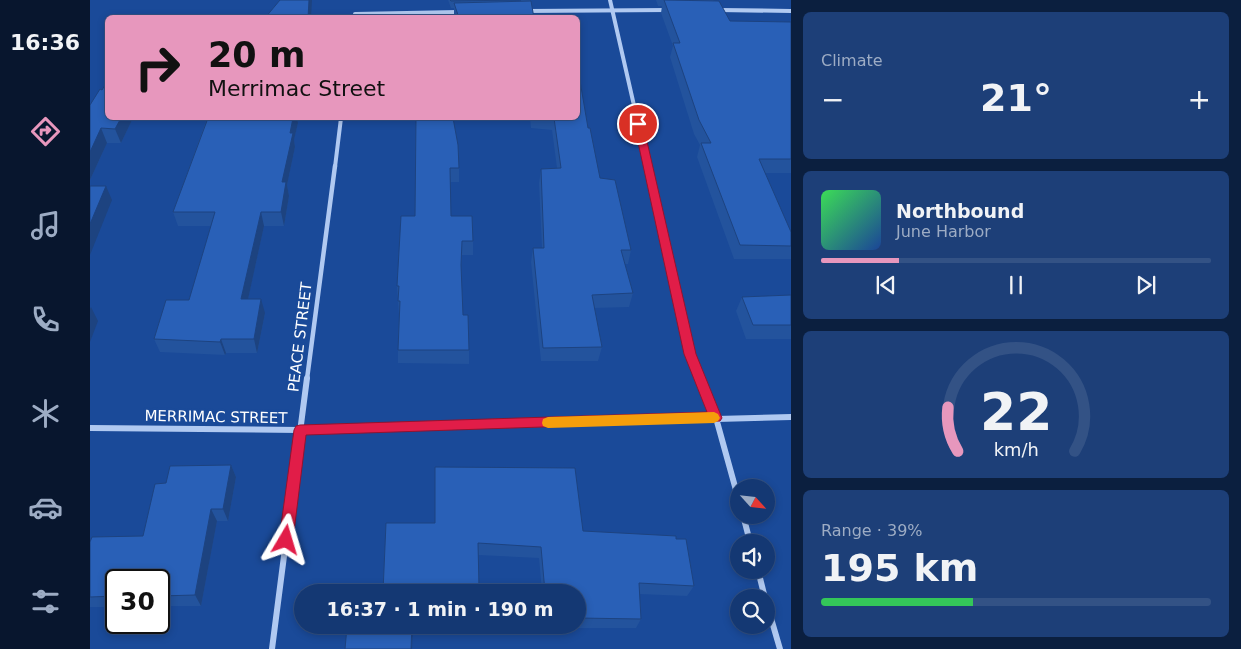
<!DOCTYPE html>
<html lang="en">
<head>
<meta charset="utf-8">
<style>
  :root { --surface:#143873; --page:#1d3f78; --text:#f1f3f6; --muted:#9dacc4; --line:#335285; --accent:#e797bd }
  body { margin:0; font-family:"DejaVu Sans",sans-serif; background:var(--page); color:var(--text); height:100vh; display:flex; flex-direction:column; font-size:19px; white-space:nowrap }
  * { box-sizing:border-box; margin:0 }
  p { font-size:16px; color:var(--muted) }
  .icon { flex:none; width:28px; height:28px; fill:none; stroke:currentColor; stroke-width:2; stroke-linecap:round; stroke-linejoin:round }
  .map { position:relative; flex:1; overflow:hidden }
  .details { display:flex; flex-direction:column; gap:12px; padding:12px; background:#0b1f3f; width:450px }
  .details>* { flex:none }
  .guide { position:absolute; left:15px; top:15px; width:475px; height:105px; border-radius:8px; box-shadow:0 2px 8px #0003,0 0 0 1px var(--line); background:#e797bd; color:#111; overflow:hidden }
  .needle { width:32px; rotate:117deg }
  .fabs { position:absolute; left:640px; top:479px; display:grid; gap:10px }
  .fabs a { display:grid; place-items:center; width:45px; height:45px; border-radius:50%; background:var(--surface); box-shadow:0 2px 8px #0003,0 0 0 1px var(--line); font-size:25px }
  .speed { position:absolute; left:15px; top:569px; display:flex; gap:10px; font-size:25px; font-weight:700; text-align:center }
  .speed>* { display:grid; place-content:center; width:65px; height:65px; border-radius:50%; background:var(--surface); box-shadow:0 2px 8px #0003,0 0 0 1px var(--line); line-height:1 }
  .speed .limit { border:2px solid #111; border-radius:8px; background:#fff; color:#111 }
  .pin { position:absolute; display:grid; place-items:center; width:42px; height:42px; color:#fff; margin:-21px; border:2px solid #fff; border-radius:50%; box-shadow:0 1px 5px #0007 }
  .me { position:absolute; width:55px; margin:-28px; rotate:7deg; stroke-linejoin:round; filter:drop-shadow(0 0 4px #0008) }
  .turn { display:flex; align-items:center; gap:18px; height:105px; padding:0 20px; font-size:22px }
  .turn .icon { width:65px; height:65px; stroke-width:2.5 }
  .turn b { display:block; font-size:35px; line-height:42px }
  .big { font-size:38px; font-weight:600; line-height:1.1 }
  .details .widget { flex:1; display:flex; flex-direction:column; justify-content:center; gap:8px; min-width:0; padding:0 18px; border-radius:8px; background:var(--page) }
  .details .dial { align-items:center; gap:0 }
  .dial svg { height:130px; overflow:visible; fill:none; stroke:var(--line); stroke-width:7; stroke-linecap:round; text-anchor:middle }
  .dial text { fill:var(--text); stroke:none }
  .song { display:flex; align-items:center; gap:15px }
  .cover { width:60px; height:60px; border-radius:8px; background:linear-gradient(135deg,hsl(130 70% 55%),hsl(220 70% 35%)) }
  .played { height:5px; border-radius:2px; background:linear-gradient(90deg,var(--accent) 20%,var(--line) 20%) }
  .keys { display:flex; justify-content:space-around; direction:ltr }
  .heat { display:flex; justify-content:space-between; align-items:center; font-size:28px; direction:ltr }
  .charge { height:8px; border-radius:4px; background:linear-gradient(90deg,#34c759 39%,var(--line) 0) }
  .trip { position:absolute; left:204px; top:584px; width:292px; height:50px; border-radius:25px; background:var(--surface); box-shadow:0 2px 8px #0003,0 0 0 1px var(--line); font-weight:600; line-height:50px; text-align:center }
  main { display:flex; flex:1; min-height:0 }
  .menu { display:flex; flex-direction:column; width:90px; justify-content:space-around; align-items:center; background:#08162e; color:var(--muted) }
  .menu .icon { width:35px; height:35px }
  .menu .current { color:var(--accent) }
  .menu b { font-size:22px; color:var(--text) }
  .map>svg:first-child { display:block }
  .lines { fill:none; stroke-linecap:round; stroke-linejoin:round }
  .street-far2 { stroke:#b0c9f1; stroke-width:4 }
  .street-far1 { stroke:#b0c9f1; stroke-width:4.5 }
  .street { stroke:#b0c9f1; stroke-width:6 }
  .wall { fill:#23539d }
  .shaded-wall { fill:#1d4380 }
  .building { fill:#2960b7; stroke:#1d4380 }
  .route { fill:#e11d48; stroke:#92132f }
  .slow { fill:#f59e0b }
  .labels { text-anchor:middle; stroke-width:5; stroke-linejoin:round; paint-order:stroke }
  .street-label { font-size:15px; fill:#fff; stroke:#1a4a99 }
</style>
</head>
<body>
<main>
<nav class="menu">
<b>16:36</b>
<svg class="icon current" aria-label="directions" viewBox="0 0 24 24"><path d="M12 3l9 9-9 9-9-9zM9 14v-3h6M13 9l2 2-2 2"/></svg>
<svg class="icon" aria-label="music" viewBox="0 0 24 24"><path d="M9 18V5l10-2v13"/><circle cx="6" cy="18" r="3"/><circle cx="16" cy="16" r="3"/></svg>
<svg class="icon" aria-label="phone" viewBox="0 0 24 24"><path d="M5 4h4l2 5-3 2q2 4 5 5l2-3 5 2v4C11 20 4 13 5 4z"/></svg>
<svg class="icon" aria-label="climate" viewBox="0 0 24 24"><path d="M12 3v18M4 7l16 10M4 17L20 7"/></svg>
<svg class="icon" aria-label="car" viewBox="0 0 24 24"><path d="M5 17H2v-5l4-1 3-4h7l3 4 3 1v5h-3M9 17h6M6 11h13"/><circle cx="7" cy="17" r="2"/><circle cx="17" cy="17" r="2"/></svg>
<svg class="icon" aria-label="filters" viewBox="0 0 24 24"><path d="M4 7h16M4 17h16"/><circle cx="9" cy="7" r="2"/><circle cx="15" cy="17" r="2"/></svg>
</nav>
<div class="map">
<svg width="701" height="649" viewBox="0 0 701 649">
  <rect width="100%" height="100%" fill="#1a4a99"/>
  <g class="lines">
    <g class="street-far2">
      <path d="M520 0 558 167"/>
      <path d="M629 10 701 11"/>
      <path d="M437 11 578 10"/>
      <path d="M265 18V14L368 12"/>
      <path d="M245 167 251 118"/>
    </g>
    <g class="street-far1">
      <path d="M557 166 600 354 610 379"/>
      <path d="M217 379 245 166"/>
    </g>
    <g class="street">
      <path d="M610 378 626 418 649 501"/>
      <path d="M0 428 210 430 701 417"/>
      <path d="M653 515 660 542"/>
      <path d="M668 570 675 598"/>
      <path d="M676 601 690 649"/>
      <path d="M182 649 217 378"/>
    </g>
  </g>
  <g class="wall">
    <path d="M358 0H440L444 18H364V8H361Z"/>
    <path d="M566 0H624L623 1 640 21 701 22V173H675L701 232V259H644L607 157 610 145 604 134 580 57 583 46 571 13 572 6H568Z"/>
    <path d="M488 44 490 58 488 72 498 128 510 178 541 250 538 264H535L543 293 539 307 504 308 512 347 508 361H451L441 262 443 248H452L449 183 451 169 467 168 462 130 441 128 440 118H488Z"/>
    <path d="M0 105 18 118H43L31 143H17L0 180Z"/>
    <path d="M115 118H207L208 123 204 140 205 147 197 185 199 196 194 226H174L158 299 175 313 167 353H136L135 355 70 352 64 339 99 300 121 226H88L83 212 116 121Z"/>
    <path d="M326 118 369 168V182H360L361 216 383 241V255H372L371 269 373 315 379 350V364L308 363V350L309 315 307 286 325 216Z"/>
    <path d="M701 295V339H656L646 311 652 297Z"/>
    <path d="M141 465 146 477 138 521H127L111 606H69V580H26V607H0V542L53 536 76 483Z"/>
    <path d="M296 523 493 531 586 539 604 586 597 596 549 594 551 619 546 628H455L454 625H488V592H452L449 558 388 555V592H293Z"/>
  </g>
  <g class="shaded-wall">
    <path d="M219 0H222L221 18H218Z"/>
    <path d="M31 118H43L31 143 25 129Z"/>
    <path d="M203 118H207L208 123 204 140 205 147 197 185 199 196 194 226 191 212 192 182 200 133Z"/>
    <path d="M11 128 17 143 0 180V152Z"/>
    <path d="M16 186 22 200 0 255V224Z"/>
    <path d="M171 212 174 226 155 313 151 299Z"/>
    <path d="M171 299 175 313 167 353 164 339Z"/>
    <path d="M1 307 8 321 0 342V309Z"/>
    <path d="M131 339 136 353 135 355 130 342Z"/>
    <path d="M141 465 146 477 138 521 133 509Z"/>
    <path d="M121 509 127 521 111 606 105 595Z"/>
    <path d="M322 625H323L322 649H321Z"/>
  </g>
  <g class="building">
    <path d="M190 0H219L218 18H175Z"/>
    <path d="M360 0H431L361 1Z"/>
    <path d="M574 0 629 1 640 21 701 22V159H669L701 232V246L650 245 611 143H621L609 120 583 43H590Z"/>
    <path d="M441 1 444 18H369L364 3Z"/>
    <path d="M488 44 490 58H488Z"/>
    <path d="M488 69 498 128H500L510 178 525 180 541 250H531L543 293 502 295 512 347 453 348 443 248H454L451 169 471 168 464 118H488Z"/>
    <path d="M18 80V118H31L25 129 11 128 0 152V105L10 89 12 90Z"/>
    <path d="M118 118H203L200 133H203L192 182H196L191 212H171L151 299H171L164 339H131L130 342 64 339 76 300H99L125 212H83Z"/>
    <path d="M326 118H363L368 145 369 168H360L361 216H382L383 241H372L371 265 373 315H378L379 350H308L310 301H308L309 286H307L311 216H325Z"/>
    <path d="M0 186H16L0 224Z"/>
    <path d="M701 295V325H663L652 297Z"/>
    <path d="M141 465 133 509H121L105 595 69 596V580H26V596L0 597V542L2 537 53 536 65 484 76 483 80 466Z"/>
    <path d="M345 467 485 468 493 531 586 536V539H596L604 586 549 583 551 619 488 618V592H455L451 547 388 543 389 587H368V588L323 589V592H293L296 523H345Z"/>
    <path d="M288 625H322L321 649H255L257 627Z"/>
  </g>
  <path class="route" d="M548 121 553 124 606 354 632 418 630 421 216 435 203 540 201 544 196 546 191 544 189 540 204 430 206 426 210 425 617 412 594 354 544 124Z"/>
  <path class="slow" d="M624 412 628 414 630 418 628 421 624 423 458 428 453 426 452 423 453 419 458 417Z"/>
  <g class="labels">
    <g class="street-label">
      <text transform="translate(210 337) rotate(-83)" y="5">PEACE STREET</text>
      <text transform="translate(126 417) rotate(1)" y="5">MERRIMAC STREET</text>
    </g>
  </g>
</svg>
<div class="fabs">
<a><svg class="needle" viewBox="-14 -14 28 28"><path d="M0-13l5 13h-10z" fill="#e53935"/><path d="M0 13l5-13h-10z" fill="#9dacc4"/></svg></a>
<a><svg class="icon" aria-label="sound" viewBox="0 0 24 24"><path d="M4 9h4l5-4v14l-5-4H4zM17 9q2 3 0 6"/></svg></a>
<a><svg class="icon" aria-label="search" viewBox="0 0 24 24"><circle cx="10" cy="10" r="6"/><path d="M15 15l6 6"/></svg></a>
</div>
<div class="speed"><div class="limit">30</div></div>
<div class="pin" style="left:548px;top:124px;background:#d93025"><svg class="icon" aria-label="arrive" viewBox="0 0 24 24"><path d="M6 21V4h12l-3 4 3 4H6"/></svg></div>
<svg class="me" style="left:196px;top:540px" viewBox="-20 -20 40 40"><path d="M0-17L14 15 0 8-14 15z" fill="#e11d48" stroke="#fff" stroke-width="4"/></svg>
<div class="trip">16:37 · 1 min · 190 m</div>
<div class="guide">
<div class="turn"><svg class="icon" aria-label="right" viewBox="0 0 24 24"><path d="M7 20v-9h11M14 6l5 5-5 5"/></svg><div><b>20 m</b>Merrimac Street</div></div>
</div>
</div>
<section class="details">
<div class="widget"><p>Climate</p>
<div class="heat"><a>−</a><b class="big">21°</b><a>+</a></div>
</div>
<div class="widget">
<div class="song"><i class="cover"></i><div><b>Northbound</b><p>June Harbor</p></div></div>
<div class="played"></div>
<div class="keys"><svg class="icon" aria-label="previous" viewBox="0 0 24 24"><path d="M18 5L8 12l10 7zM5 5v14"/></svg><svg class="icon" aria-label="pause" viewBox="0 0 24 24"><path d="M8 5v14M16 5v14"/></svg><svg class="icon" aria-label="next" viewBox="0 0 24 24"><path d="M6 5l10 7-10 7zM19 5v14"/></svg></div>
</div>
<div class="widget dial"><svg viewBox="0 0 100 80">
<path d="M14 69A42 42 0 1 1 86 69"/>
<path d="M14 69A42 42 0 0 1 8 42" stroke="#e797bd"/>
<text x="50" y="56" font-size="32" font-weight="700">22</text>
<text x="50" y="72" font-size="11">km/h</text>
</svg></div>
<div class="widget"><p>Range · 39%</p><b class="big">195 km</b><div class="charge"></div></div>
</section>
</main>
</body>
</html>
